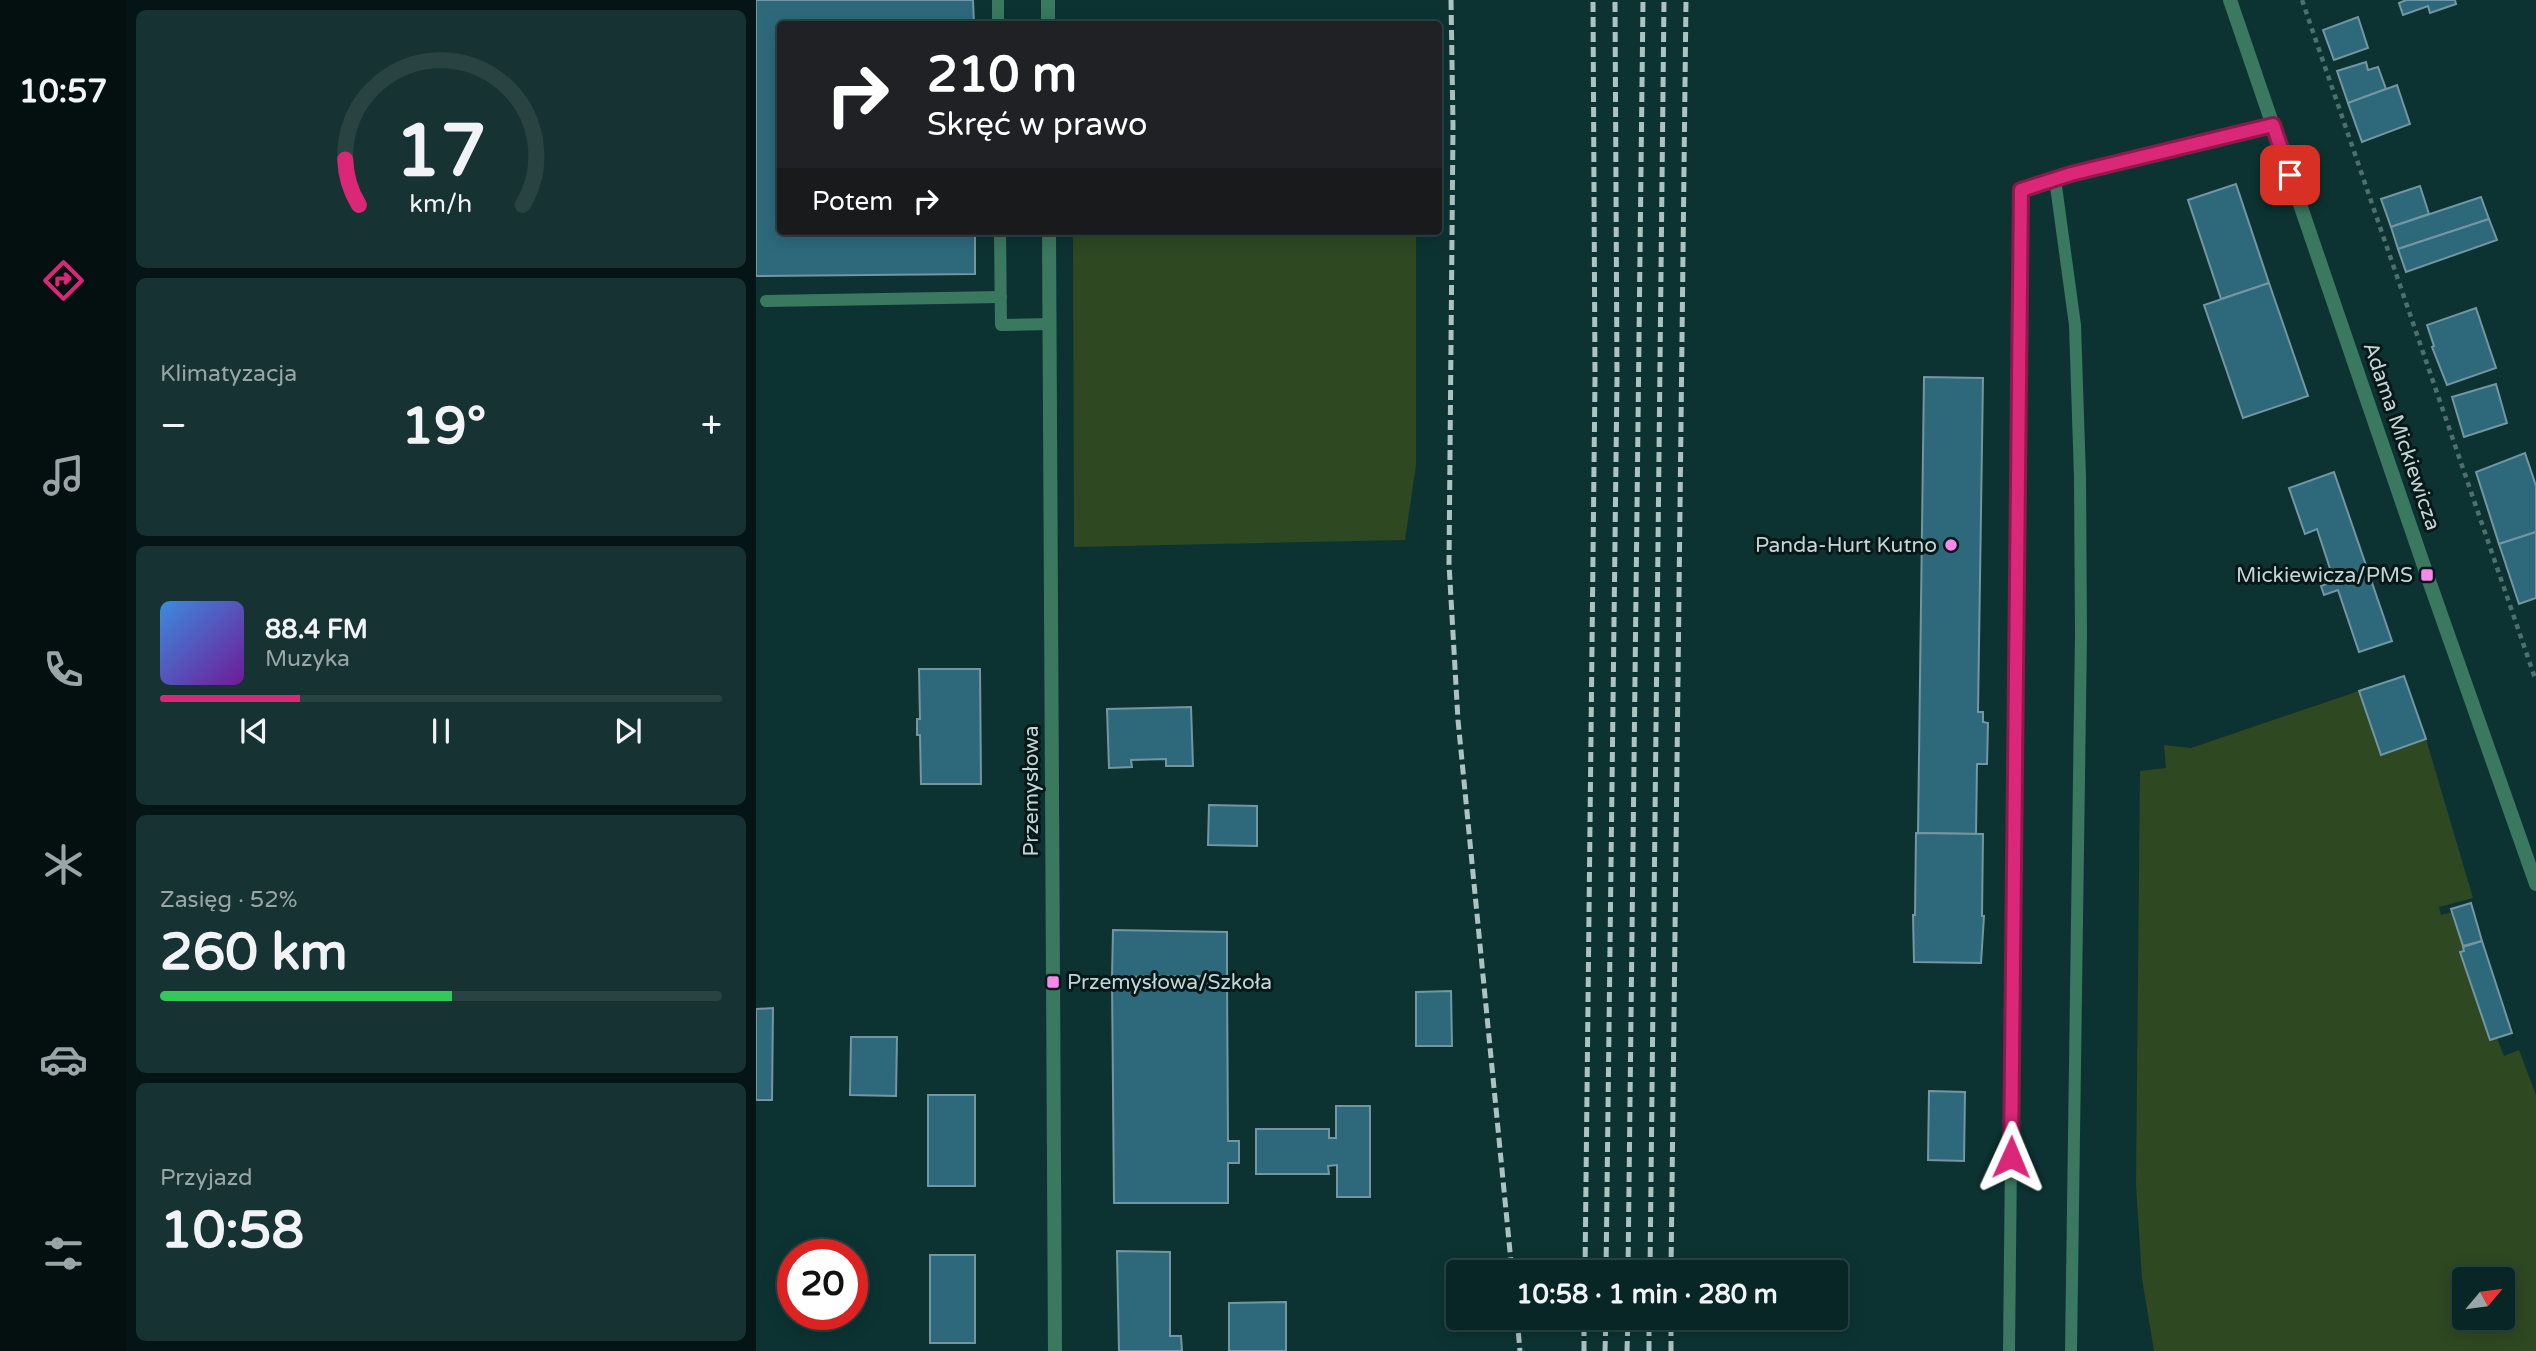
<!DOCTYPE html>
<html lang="pl">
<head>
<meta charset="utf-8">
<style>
  :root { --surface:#092626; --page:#173232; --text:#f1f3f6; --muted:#99a5a7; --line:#294343; --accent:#db2777 }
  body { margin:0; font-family:"Varela Round",sans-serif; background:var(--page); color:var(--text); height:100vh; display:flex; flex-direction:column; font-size:26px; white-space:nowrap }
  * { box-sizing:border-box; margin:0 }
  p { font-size:23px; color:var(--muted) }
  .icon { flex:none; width:38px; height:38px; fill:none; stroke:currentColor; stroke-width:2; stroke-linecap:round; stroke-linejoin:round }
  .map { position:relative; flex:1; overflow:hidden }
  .drawer { display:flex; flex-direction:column; gap:10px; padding:10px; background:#051515; width:630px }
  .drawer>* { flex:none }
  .banner { position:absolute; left:21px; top:21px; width:665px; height:214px; border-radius:7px; box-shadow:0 4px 18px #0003,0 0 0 2px var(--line); background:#202124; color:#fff; overflow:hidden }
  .needle { width:46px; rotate:61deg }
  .controls { position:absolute; left:1696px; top:1267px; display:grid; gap:14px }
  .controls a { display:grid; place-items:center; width:63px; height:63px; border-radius:7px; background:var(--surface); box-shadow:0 4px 18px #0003,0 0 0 2px var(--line); font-size:35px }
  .speed { position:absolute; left:21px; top:1239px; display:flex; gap:14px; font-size:35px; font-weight:700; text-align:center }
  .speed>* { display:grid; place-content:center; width:91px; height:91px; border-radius:50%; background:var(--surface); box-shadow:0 4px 18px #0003,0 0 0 2px var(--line); line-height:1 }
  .speed .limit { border:10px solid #d22; background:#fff; color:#111 }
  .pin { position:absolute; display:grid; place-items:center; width:60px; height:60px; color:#fff; margin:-30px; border-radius:14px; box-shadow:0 4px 10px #0006 }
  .me { position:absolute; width:77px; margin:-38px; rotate:1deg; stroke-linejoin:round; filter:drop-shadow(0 0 5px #0008) }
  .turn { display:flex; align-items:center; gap:24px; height:147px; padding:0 35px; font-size:32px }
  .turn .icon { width:91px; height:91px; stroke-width:2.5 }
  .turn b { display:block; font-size:49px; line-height:60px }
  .then { display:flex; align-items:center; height:66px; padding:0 35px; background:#0003; gap:14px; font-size:26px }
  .big { font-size:52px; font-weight:800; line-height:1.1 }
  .drawer .card { flex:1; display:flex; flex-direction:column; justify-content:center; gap:10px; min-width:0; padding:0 24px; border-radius:10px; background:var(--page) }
  .drawer .dial { align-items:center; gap:0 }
  .dial svg { height:182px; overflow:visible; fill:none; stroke:var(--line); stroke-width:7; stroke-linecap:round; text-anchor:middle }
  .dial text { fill:var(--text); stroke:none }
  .song { display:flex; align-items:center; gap:21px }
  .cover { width:84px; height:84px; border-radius:10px; background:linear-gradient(135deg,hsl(210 70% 55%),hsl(280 70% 35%)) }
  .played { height:7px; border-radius:4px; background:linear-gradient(90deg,var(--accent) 25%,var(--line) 25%) }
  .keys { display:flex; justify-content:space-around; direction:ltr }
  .heat { display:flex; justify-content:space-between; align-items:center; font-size:38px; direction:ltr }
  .charge { height:10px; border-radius:5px; background:linear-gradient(90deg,#34c759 52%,var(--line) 0) }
  .trip { position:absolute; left:690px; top:1260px; width:402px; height:70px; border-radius:7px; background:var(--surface); box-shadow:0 4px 18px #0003,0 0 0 2px var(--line); font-weight:800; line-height:70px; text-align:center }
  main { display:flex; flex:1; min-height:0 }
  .tab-bar { display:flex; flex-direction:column; width:126px; justify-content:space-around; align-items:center; background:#040f0f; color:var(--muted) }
  .tab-bar .icon { width:49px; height:49px }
  .tab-bar .active { color:var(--accent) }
  .tab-bar b { font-size:32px; color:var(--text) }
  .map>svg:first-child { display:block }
  .green { fill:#2e4822; fill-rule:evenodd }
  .building { fill:#2d697b; stroke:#7396a2; stroke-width:2 }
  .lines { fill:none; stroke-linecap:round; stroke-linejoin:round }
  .path { stroke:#4f6f6e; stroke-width:4.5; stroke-dasharray:5 5; stroke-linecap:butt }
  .service { stroke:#3a795f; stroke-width:12 }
  .minor { stroke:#3a795f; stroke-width:14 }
  .tertiary { stroke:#3a795f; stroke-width:14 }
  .rail { stroke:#adc3c2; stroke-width:5; stroke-dasharray:10 5; stroke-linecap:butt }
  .route-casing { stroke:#8e194d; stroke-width:18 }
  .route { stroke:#db2777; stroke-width:12 }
  .poi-dot { fill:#f888ea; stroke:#081717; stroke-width:2.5 }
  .labels { text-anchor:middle; stroke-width:6; stroke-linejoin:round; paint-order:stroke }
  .street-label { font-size:21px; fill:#c2d6d5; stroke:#081717 }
  .poi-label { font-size:21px; fill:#c2d6d5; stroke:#081717; text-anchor:end }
</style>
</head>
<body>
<main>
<nav class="tab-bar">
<b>10:57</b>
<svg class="icon active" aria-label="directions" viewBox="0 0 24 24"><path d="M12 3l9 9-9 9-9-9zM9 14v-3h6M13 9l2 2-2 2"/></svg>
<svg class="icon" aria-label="music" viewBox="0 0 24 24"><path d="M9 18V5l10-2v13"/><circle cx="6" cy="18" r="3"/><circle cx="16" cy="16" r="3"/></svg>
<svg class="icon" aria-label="phone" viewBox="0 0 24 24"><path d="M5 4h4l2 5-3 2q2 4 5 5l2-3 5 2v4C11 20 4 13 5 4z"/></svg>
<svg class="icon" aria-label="climate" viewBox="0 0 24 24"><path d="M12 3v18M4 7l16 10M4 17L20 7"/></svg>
<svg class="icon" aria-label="car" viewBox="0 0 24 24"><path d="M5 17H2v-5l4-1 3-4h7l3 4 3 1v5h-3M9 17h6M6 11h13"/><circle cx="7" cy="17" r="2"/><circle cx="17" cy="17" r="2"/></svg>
<svg class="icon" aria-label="filters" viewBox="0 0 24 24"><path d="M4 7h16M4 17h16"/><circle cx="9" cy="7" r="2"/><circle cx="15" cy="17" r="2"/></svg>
</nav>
<section class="drawer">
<div class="card dial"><svg viewBox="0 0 100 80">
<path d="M14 69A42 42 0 1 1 86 69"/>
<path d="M14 69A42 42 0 0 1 8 49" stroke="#db2777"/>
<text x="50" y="56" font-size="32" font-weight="700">17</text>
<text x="50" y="72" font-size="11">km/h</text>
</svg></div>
<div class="card"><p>Klimatyzacja</p>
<div class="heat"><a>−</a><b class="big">19°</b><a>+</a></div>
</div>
<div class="card">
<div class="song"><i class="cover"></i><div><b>88.4 FM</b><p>Muzyka</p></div></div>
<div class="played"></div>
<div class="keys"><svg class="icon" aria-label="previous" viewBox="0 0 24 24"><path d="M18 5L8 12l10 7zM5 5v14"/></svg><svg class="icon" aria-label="pause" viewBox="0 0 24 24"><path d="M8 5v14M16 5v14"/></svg><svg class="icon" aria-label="next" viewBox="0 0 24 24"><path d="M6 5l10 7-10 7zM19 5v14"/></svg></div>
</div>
<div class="card"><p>Zasięg · 52%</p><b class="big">260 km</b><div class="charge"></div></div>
<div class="card"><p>Przyjazd</p><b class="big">10:58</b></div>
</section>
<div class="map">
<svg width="1780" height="1351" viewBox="0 0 1780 1351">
  <rect width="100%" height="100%" fill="#0c3332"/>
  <g class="green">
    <path d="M317 231H660V465L649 540 318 547Z"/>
    <path d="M1603 691 1625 755 1670 739 1717 898 1683 907 1685 915 1696 912 1708 951 1704 953 1734 1040 1741 1038 1748 1056 1763 1050 1780 1095V1351H1398L1386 1279 1380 1185 1384 771 1410 768 1408 745 1435 748ZM1708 1279H1746V1318H1708Z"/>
  </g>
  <g class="building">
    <path d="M0 0H217L218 24H24V231H219V274L0 276Z"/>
    <path d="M1650 0H1699L1700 4 1674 13 1672 6 1647 15 1643 3Z"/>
    <path d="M1602 17 1612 48 1578 60 1567 30Z"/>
    <path d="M1610 62 1612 70 1622 67 1630 89 1592 103 1581 71Z"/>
    <path d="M1641 85 1654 124 1606 142 1592 103Z"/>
    <path d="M1480 184 1513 283 1465 299 1432 200Z"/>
    <path d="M1664 186 1673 214 1635 227 1625 199Z"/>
    <path d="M1725 197 1733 219 1642 249 1635 227Z"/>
    <path d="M1733 219 1741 240 1650 272 1642 249Z"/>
    <path d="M1513 283 1552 396 1487 418 1448 305Z"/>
    <path d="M1720 308 1740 368 1691 385 1676 347 1678 346 1671 325Z"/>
    <path d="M1168 377 1227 378 1222 712H1227V722L1232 723 1231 764H1221L1220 834 1162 833Z"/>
    <path d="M1740 384 1751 423 1708 437 1696 397Z"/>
    <path d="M1769 453 1780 486V532L1743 544 1720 472Z"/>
    <path d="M1578 472 1636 641 1603 652 1582 590 1568 595 1565 586 1578 581 1561 529 1549 534 1533 488Z"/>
    <path d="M1780 532V598L1763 604 1743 544Z"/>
    <path d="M163 669H224L225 784H165L164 735H161V719H164Z"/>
    <path d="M1648 676 1670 739 1625 755 1603 691Z"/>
    <path d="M435 707 437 766H410V759L375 760 376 767 353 768 351 709Z"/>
    <path d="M453 805 501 806V846L452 845Z"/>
    <path d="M1160 833 1227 834 1226 916H1228L1225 963 1158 962 1157 915H1159Z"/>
    <path d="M1715 903 1726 941 1707 946 1695 909Z"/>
    <path d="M357 930 471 932V976L356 977Z"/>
    <path d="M1726 941 1756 1033 1734 1040 1704 952 1708 951 1707 947Z"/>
    <path d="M471 976 472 1141H483V1163H472V1203H358L356 977Z"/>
    <path d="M695 991 696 1046H660V992Z"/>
    <path d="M17 1008 16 1100H0V1009Z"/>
    <path d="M95 1037H141L140 1096 94 1095Z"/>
    <path d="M1173 1091 1209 1092 1208 1161 1172 1160Z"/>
    <rect x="172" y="1095" width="47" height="91"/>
    <path d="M580 1106H614V1197H581V1165L572 1166 573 1174H500V1129H573V1138H580Z"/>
    <path d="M361 1251 414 1252V1336H425L426 1351H363Z"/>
    <rect x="174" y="1255" width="45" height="88"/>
    <path d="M530 1302V1351H473V1303Z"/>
  </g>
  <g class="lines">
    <path class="path" d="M1546 0 1780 681"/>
    <g class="service">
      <path d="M242 0V24"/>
      <path d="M1299 179 1319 325 1324 477 1325 634 1315 1351"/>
      <path d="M244 231 245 325 293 324"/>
      <path d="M10 301 245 297"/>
      <path d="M1253 1351 1265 190 1315 174 1517 125"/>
    </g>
    <path class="minor" d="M1474 0 1671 575 1780 884"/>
    <g class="tertiary">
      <path d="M292 0V24"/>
      <path d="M293 231 299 1351"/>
    </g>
    <g class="rail">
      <path d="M695 0 697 126 693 564 702 720 756 1272"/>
      <path d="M829 1272 839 378 837 0"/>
      <path d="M850 1272 861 379 859 0"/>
      <path d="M872 1272 887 0"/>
      <path d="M894 1272 908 0"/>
      <path d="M915 1272 930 0"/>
      <path d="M761 1318 764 1351"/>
      <path d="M828 1351V1318"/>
      <path d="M849 1351 850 1318"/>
      <path d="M871 1351 872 1318"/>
      <path d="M893 1351V1318"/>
      <path d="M915 1351V1318"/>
    </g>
  </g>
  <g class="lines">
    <defs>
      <path id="route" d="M1255 1157 1265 190 1315 174 1517 125 1534 175"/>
    </defs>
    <use href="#route" class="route-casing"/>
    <use href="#route" class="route"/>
  </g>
  <g class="poi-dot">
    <circle cx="1195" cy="545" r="7"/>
    <rect x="1664" y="568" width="14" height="14" rx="3.5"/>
    <rect x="290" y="975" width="14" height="14" rx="3.5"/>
  </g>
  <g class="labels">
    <g class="street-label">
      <text transform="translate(1646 436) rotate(71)" y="7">Adama Mickiewicza</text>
      <text transform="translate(275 791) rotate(-90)" y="7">Przemysłowa</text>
    </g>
    <g class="poi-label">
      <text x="1181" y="552">Panda-Hurt Kutno</text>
      <text x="1657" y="582">Mickiewicza/PMS</text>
      <text x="311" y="989" text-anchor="start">Przemysłowa/Szkoła</text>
    </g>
  </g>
</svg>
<div class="controls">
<a><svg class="needle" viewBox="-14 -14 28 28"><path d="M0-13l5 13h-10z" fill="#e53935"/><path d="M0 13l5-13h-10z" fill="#99a5a7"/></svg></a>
</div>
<div class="speed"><div class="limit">20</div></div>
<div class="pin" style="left:1534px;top:175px;background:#d93025"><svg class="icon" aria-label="arrive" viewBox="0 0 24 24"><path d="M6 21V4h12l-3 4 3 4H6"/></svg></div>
<svg class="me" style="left:1255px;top:1157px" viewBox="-20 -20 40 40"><path d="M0-17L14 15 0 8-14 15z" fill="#db2777" stroke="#fff" stroke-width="4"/></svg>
<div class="trip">10:58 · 1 min · 280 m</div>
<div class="banner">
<div class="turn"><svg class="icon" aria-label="right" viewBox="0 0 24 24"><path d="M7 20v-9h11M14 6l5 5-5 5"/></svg><div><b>210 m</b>Skręć w prawo</div></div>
<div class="then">Potem<svg class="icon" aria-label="right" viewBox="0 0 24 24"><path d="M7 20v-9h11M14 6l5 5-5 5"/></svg></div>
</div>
</div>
</main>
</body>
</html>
